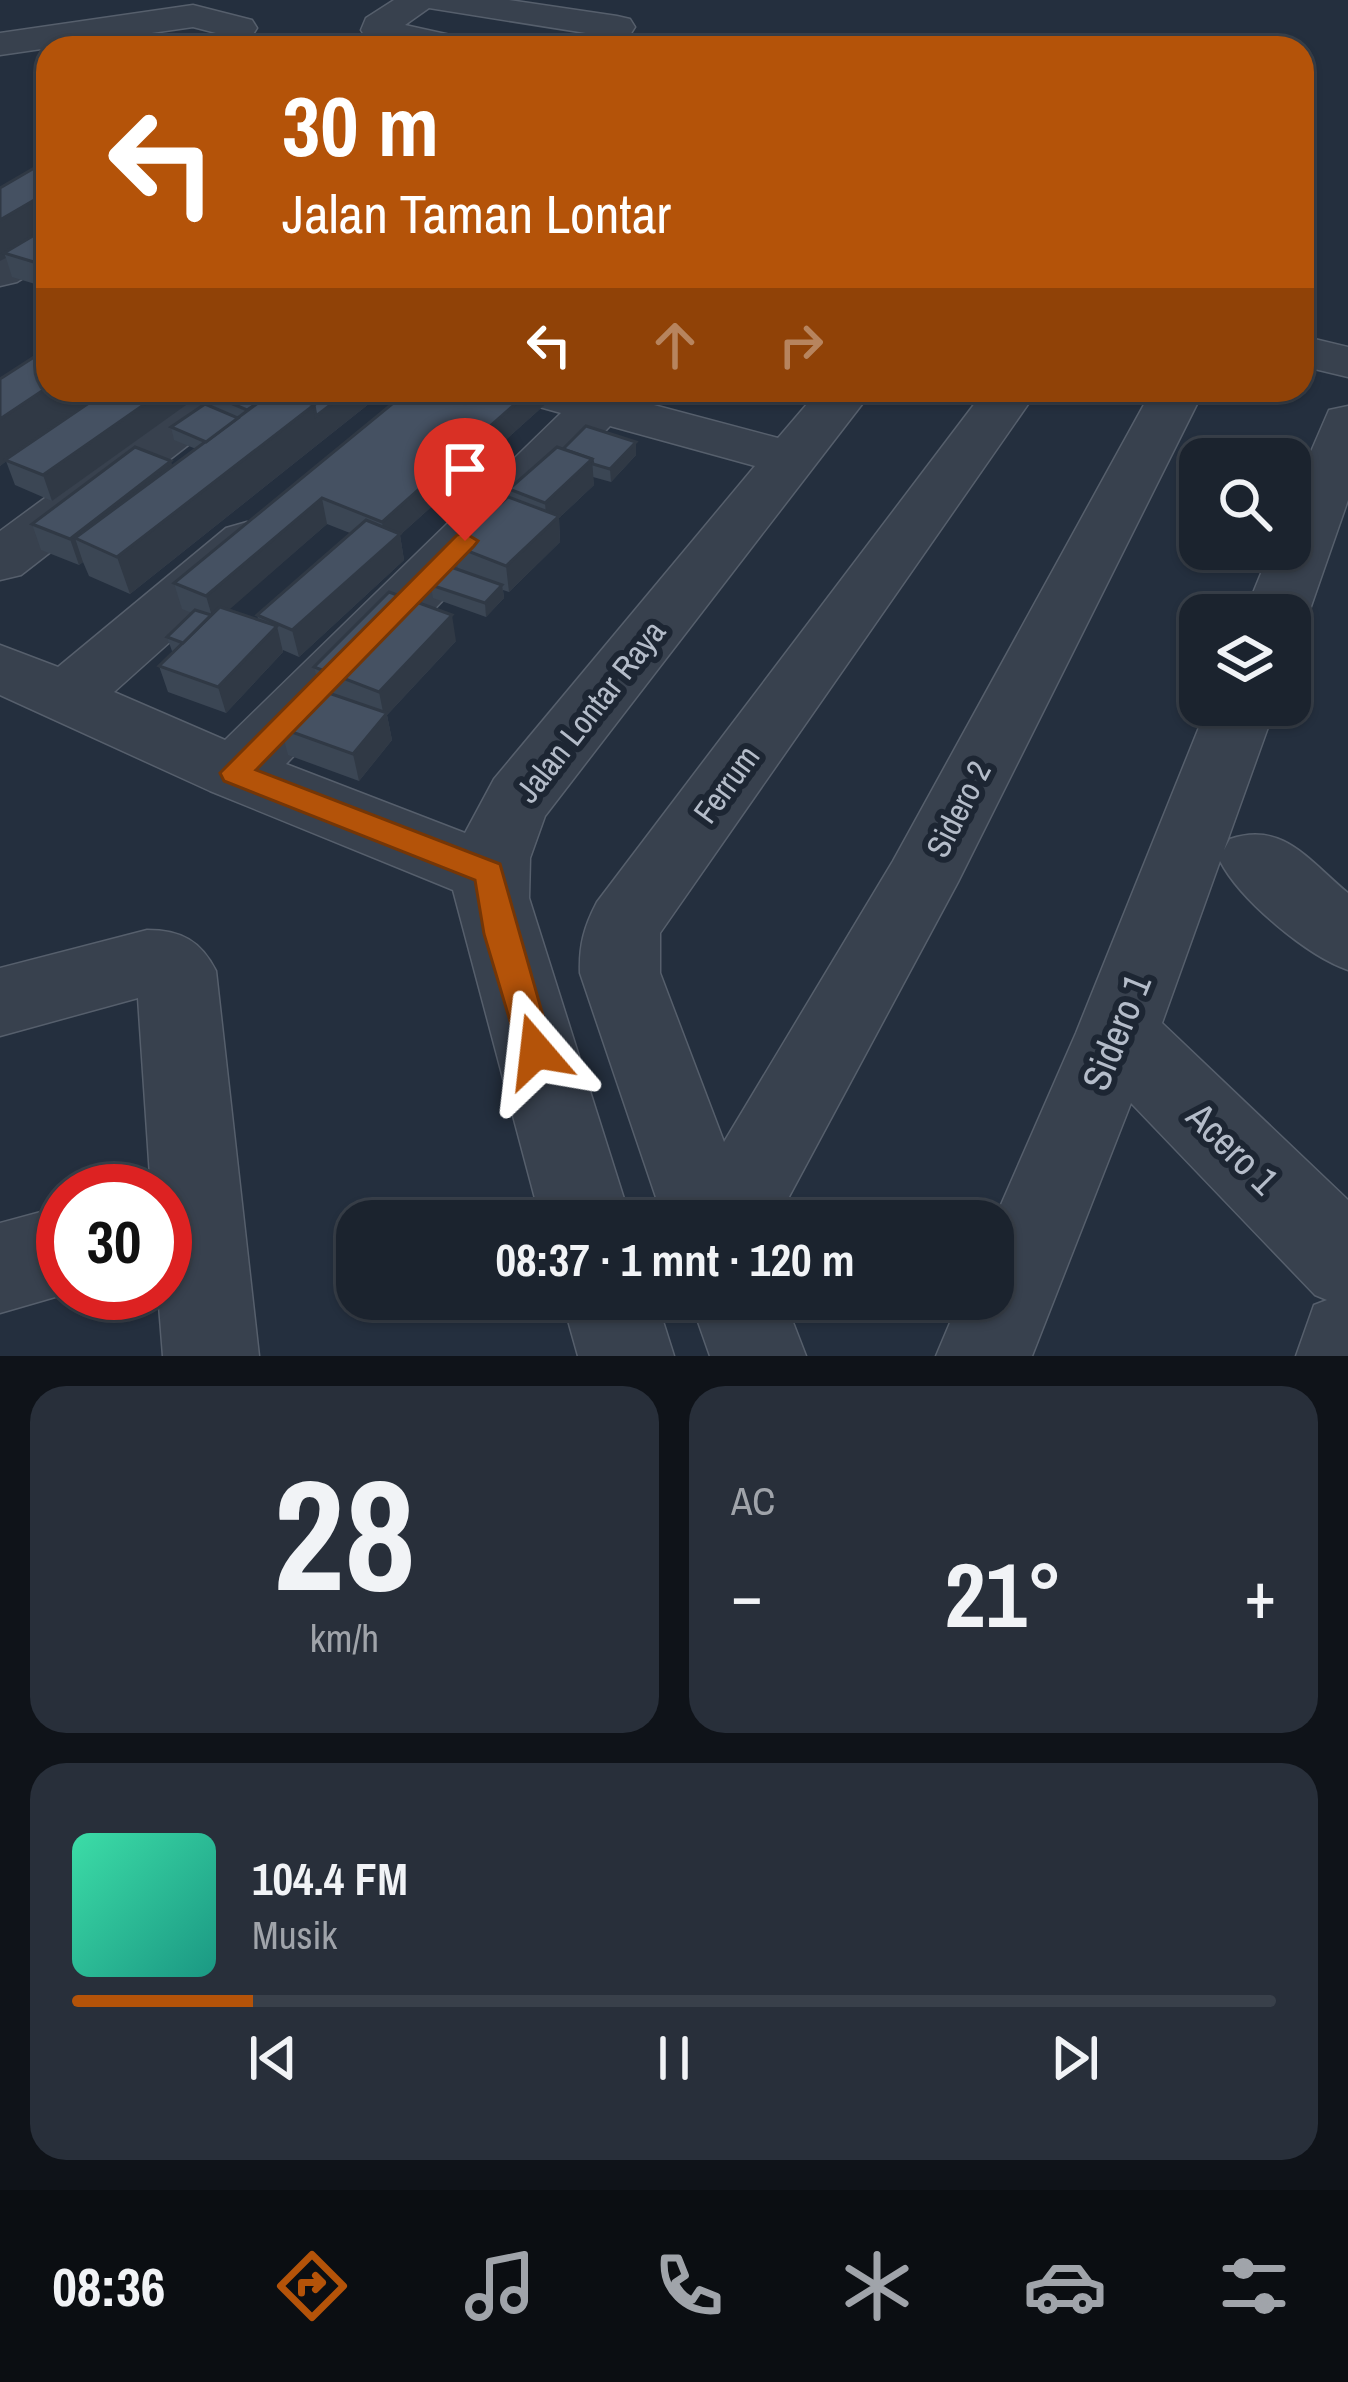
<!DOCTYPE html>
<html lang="id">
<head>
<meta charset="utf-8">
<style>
  :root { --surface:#1b232e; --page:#282f3a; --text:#f1f3f6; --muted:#a0a4aa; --line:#39404a; --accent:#b45309 }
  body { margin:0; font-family:"Archivo Narrow",sans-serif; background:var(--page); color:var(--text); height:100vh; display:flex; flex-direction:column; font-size:45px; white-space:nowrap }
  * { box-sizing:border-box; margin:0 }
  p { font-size:39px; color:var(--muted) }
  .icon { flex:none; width:66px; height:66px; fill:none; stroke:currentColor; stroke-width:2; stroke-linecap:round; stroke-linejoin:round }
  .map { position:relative; height:1356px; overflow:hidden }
  .sheet { display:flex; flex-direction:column; gap:30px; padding:30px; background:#0f1319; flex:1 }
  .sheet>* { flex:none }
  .hud { position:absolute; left:36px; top:36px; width:1278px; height:366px; border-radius:36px; box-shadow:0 3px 9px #0004,0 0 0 3px var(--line); background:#b45309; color:#fff; overflow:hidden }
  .tools { position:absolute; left:1179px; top:438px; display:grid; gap:24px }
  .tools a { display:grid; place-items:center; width:132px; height:132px; border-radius:24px; background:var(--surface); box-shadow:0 3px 9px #0004,0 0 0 3px var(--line); font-size:60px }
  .speed { position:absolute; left:36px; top:1164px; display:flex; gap:24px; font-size:60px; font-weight:700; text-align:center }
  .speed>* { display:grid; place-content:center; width:156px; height:156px; border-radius:50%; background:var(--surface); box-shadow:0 3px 9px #0004,0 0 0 3px var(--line); line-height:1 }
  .speed .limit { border:18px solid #d22; background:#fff; color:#111 }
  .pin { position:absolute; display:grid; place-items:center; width:102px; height:102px; color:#fff; margin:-123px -51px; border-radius:50% 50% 50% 0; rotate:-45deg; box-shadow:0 0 12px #0007 }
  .pin .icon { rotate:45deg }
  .me { position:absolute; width:132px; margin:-66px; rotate:343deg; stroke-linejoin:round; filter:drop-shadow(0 0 9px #0008) }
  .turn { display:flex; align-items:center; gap:42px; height:252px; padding:0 48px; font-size:54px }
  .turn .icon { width:156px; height:156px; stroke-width:2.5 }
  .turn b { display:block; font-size:84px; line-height:102px }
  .lanes { display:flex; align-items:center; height:114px; padding:0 48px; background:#0003; justify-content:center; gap:60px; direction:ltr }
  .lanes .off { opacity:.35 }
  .big { font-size:90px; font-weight:800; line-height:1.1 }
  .sheet .card { flex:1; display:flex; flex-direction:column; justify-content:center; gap:18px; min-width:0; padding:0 42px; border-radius:36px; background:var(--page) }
  .sheet .dial { align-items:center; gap:0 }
  .dial b { font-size:156px; line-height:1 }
  .song { display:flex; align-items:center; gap:36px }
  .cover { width:144px; height:144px; border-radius:18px; background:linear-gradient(135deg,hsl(160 70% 55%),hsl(170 70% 35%)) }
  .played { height:12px; border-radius:6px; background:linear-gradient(90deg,var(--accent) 15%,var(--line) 15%) }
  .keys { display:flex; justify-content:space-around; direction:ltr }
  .heat { display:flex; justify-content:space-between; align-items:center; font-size:66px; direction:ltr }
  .sheet .tiles { flex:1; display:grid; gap:30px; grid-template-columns:1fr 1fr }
  .card:last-child { grid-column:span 2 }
  .trip { position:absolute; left:336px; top:1200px; width:678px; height:120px; border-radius:36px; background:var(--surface); box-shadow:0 3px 9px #0004,0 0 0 3px var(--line); font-weight:800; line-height:120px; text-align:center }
  .dock { display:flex; height:192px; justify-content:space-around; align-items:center; background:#0b0e12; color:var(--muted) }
  .dock .icon { width:84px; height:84px }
  .dock .selected { color:var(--accent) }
  .dock b { font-size:54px; color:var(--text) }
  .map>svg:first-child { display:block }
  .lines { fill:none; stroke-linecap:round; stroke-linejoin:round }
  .minor-casing { stroke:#565f6c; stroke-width:3 }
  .minor { fill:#38414e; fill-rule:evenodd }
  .wall { fill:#3b4654; fill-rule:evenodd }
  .shaded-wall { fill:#303945 }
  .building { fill:#455162; stroke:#303945; stroke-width:3 }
  .route { fill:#b45309; stroke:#753606; stroke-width:3 }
  .labels { text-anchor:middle; stroke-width:12; stroke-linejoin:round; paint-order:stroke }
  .street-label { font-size:33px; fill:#b4bcc9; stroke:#1d2633 }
  .near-street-label { font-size:39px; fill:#b4bcc9; stroke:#1d2633 }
</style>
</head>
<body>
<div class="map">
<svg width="1348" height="1356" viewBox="0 0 1348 1356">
  <rect width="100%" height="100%" fill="#242f3e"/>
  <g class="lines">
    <defs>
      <g id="minor">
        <path d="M394 0H509L617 16 630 19 635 27 630 35 617 38 429 8 405 25 473 40 479 48H410L366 38 361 30 366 18Z"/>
        <path d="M193 5 252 20 257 28 252 36 239 39 193 27 0 55V33Z"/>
        <path d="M48 229V263L17 282 0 286V252Z"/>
        <path d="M1302 336 1348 347V377L1302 366Z"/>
        <path d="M192 390H252L245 401 21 575 0 580V531Z"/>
        <path d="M511 390H641L635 400 778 438 819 390H873L545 816 530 858 529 898 631 1221H541L453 890 210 791 0 695V645L58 667 226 528 247 522 268 528 277 541 268 554 114 692 225 740 561 413 518 401ZM610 426 755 466 494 779 465 833 286 764Z"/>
        <path d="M985 390H1038L660 933V973L724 1142 893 861 1152 390H1204L958 882 776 1221H664L580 973C579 945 584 927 597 902Z"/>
        <path d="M1348 406V500L1308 615 1298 630 1290 632V615H1244L1271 549H1290V500L1329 410Z"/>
        <path d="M1208 705H1276L1224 850 1230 839C1283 821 1308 860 1348 893V970C1307 956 1240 900 1220 861L1162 1023 1348 1200V1356H1296L1314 1305 1327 1300 1315 1295 1131 1103 1032 1356H936L960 1299H993V1223L1076 1033Z"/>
        <path d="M147 930C181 930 201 941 216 971L259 1356H163L158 1293H165V1191H151L138 998 0 1036V968Z"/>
        <path d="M63 1206V1293H69L0 1313V1223Z"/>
        <path d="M562 1299H656L674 1356H578Z"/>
        <path d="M690 1299H784L806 1356H710Z"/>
      </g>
    </defs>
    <use href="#minor" class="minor-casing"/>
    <use href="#minor" class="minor"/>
  </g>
  <g class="wall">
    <path d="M48 160V296L45 287 12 277 6 258 0 261Z"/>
    <path d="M0 379 108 390 380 395 130 594 89 576 83 562 79 565 41 550 32 524 173 466 196 449 174 440 171 427 205 404 202 393 52 501 15 485 6 461 0 466Z"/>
    <path d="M409 390H549L550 400 400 535 404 560 299 657 283 650V652L226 713 168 692 159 666 174 652 172 651 167 637 192 613 182 609 174 583ZM327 524 350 533 257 615 258 619 229 609Z"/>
    <path d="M563 449 636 455 611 482 593 477 594 485 559 518 560 542 509 592 503 590 504 598 486 617 433 598 431 585 458 570 455 546 510 497 509 489Z"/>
    <path d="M456 641 387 715 392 740 359 781 288 755 281 728 320 690 314 667Z"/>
  </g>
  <g class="shaded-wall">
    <path d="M48 192V232L4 253 6 258 0 261V220Z"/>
    <path d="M48 387V390H107L0 466V419Z"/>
    <path d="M165 390H207L52 501 43 475Z"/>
    <path d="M350 390H379L380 395 130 594 117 557 314 405Z"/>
    <path d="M531 390H549L550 400 400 535 404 560 299 657 292 630 386 547 382 522Z"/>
    <path d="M636 442V455L611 482 610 469Z"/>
    <path d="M592 459 594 485 559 518 560 542 509 592 506 566 547 527 545 503Z"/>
    <path d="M171 461 179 486 75 538 83 562 79 565 70 539Z"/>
    <path d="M322 498 327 524 214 623 206 596Z"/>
    <path d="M502 585 504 598 486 617 485 603Z"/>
    <path d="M452 615 456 641 387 715 392 740 359 781 353 754 384 717 379 692Z"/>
    <path d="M277 626 283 652 226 713 218 687Z"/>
  </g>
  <g class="building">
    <path d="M48 160V192L0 220V188Z"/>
    <path d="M48 227V262L44 265 4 253Z"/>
    <path d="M48 348V387L0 419V379Z"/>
    <path d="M108 390H165L43 475 5 460Z"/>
    <path d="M204 390H277L247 410 202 391Z"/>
    <path d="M293 390H350L316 416 314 405 286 395Z"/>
    <path d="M409 390H531L382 522 322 498 206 596 174 583Z"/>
    <path d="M274 391 314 405 117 557 75 538Z"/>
    <path d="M205 404 238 418 206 442 171 427Z"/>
    <path d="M586 426 636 442 610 469 593 464 592 459 563 449Z"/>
    <path d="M135 447 171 461 70 539 32 524Z"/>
    <path d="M557 447 592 459 545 503 509 489Z"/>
    <path d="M508 497 559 516 506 566 455 546Z"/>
    <path d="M366 520 400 534 292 630 257 615Z"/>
    <path d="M448 566 502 585 485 603 431 585Z"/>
    <path d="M389 592 452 615 379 692 314 667Z"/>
    <path d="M220 607 277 626 218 687 159 666Z"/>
    <path d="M195 610 211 615 183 643 167 637Z"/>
    <path d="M317 689 387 713 353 754 281 728Z"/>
  </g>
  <path class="route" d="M465 533 478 541 474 546 256 770 500 864 553 1051 548 1061 536 1066 524 1061 519 1051 484 934 475 880 224 781 220 773 457 535Z"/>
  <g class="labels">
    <g class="street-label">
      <text transform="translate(590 711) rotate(-52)" y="12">Jalan Lontar Raya</text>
      <text transform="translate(726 784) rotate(-54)" y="12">Ferrum</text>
      <text transform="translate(958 809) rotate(-63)" y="12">Sidero 2</text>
    </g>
    <g class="near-street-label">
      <text transform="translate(1116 1032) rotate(-68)" y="14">Sidero 1</text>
      <text transform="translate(1233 1148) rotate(45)" y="14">Acero 1</text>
    </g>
  </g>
</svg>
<div class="tools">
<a><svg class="icon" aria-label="search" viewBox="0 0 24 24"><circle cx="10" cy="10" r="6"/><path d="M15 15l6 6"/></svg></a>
<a><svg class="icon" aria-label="layers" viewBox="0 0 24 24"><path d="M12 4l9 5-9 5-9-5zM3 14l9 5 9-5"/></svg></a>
</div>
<div class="speed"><div class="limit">30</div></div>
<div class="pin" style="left:465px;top:541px;background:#d93025"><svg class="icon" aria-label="arrive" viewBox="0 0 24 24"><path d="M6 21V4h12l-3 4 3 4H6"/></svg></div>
<svg class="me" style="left:536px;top:1051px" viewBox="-20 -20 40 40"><path d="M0-17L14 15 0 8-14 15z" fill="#b45309" stroke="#fff" stroke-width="4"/></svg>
<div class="trip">08:37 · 1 mnt · 120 m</div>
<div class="hud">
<div class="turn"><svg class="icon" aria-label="left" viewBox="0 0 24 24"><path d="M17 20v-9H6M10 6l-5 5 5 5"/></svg><div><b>30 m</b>Jalan Taman Lontar</div></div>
<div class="lanes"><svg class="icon" aria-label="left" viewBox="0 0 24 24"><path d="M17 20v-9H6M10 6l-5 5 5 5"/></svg><svg class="icon off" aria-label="ahead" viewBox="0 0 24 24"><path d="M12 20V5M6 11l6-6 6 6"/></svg><svg class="icon off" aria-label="right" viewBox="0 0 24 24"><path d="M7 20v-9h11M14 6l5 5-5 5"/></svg></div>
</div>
</div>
<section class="sheet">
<div class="tiles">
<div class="card dial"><b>28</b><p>km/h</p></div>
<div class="card"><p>AC</p>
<div class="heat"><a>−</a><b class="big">21°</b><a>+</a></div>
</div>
<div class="card">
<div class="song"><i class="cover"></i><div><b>104.4 FM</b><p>Musik</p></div></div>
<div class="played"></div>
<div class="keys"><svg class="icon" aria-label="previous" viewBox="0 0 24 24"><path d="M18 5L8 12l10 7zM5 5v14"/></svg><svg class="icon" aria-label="pause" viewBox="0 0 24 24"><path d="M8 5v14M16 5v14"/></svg><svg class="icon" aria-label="next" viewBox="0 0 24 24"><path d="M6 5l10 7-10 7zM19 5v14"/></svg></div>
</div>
</div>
</section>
<nav class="dock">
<b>08:36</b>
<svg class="icon selected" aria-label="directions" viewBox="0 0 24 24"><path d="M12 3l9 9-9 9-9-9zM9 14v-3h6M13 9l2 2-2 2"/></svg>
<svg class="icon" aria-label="music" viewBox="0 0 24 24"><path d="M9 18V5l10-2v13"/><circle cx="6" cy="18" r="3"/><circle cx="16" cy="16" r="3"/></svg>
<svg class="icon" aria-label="phone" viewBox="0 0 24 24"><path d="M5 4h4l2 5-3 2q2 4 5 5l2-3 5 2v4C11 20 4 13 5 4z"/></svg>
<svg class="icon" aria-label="climate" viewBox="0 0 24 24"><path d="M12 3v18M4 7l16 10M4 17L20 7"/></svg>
<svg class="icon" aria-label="car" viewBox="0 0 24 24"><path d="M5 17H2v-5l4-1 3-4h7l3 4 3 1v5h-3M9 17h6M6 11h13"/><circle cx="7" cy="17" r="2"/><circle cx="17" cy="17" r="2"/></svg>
<svg class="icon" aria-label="filters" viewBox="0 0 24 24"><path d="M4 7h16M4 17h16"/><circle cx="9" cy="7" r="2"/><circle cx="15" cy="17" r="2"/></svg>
</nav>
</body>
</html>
